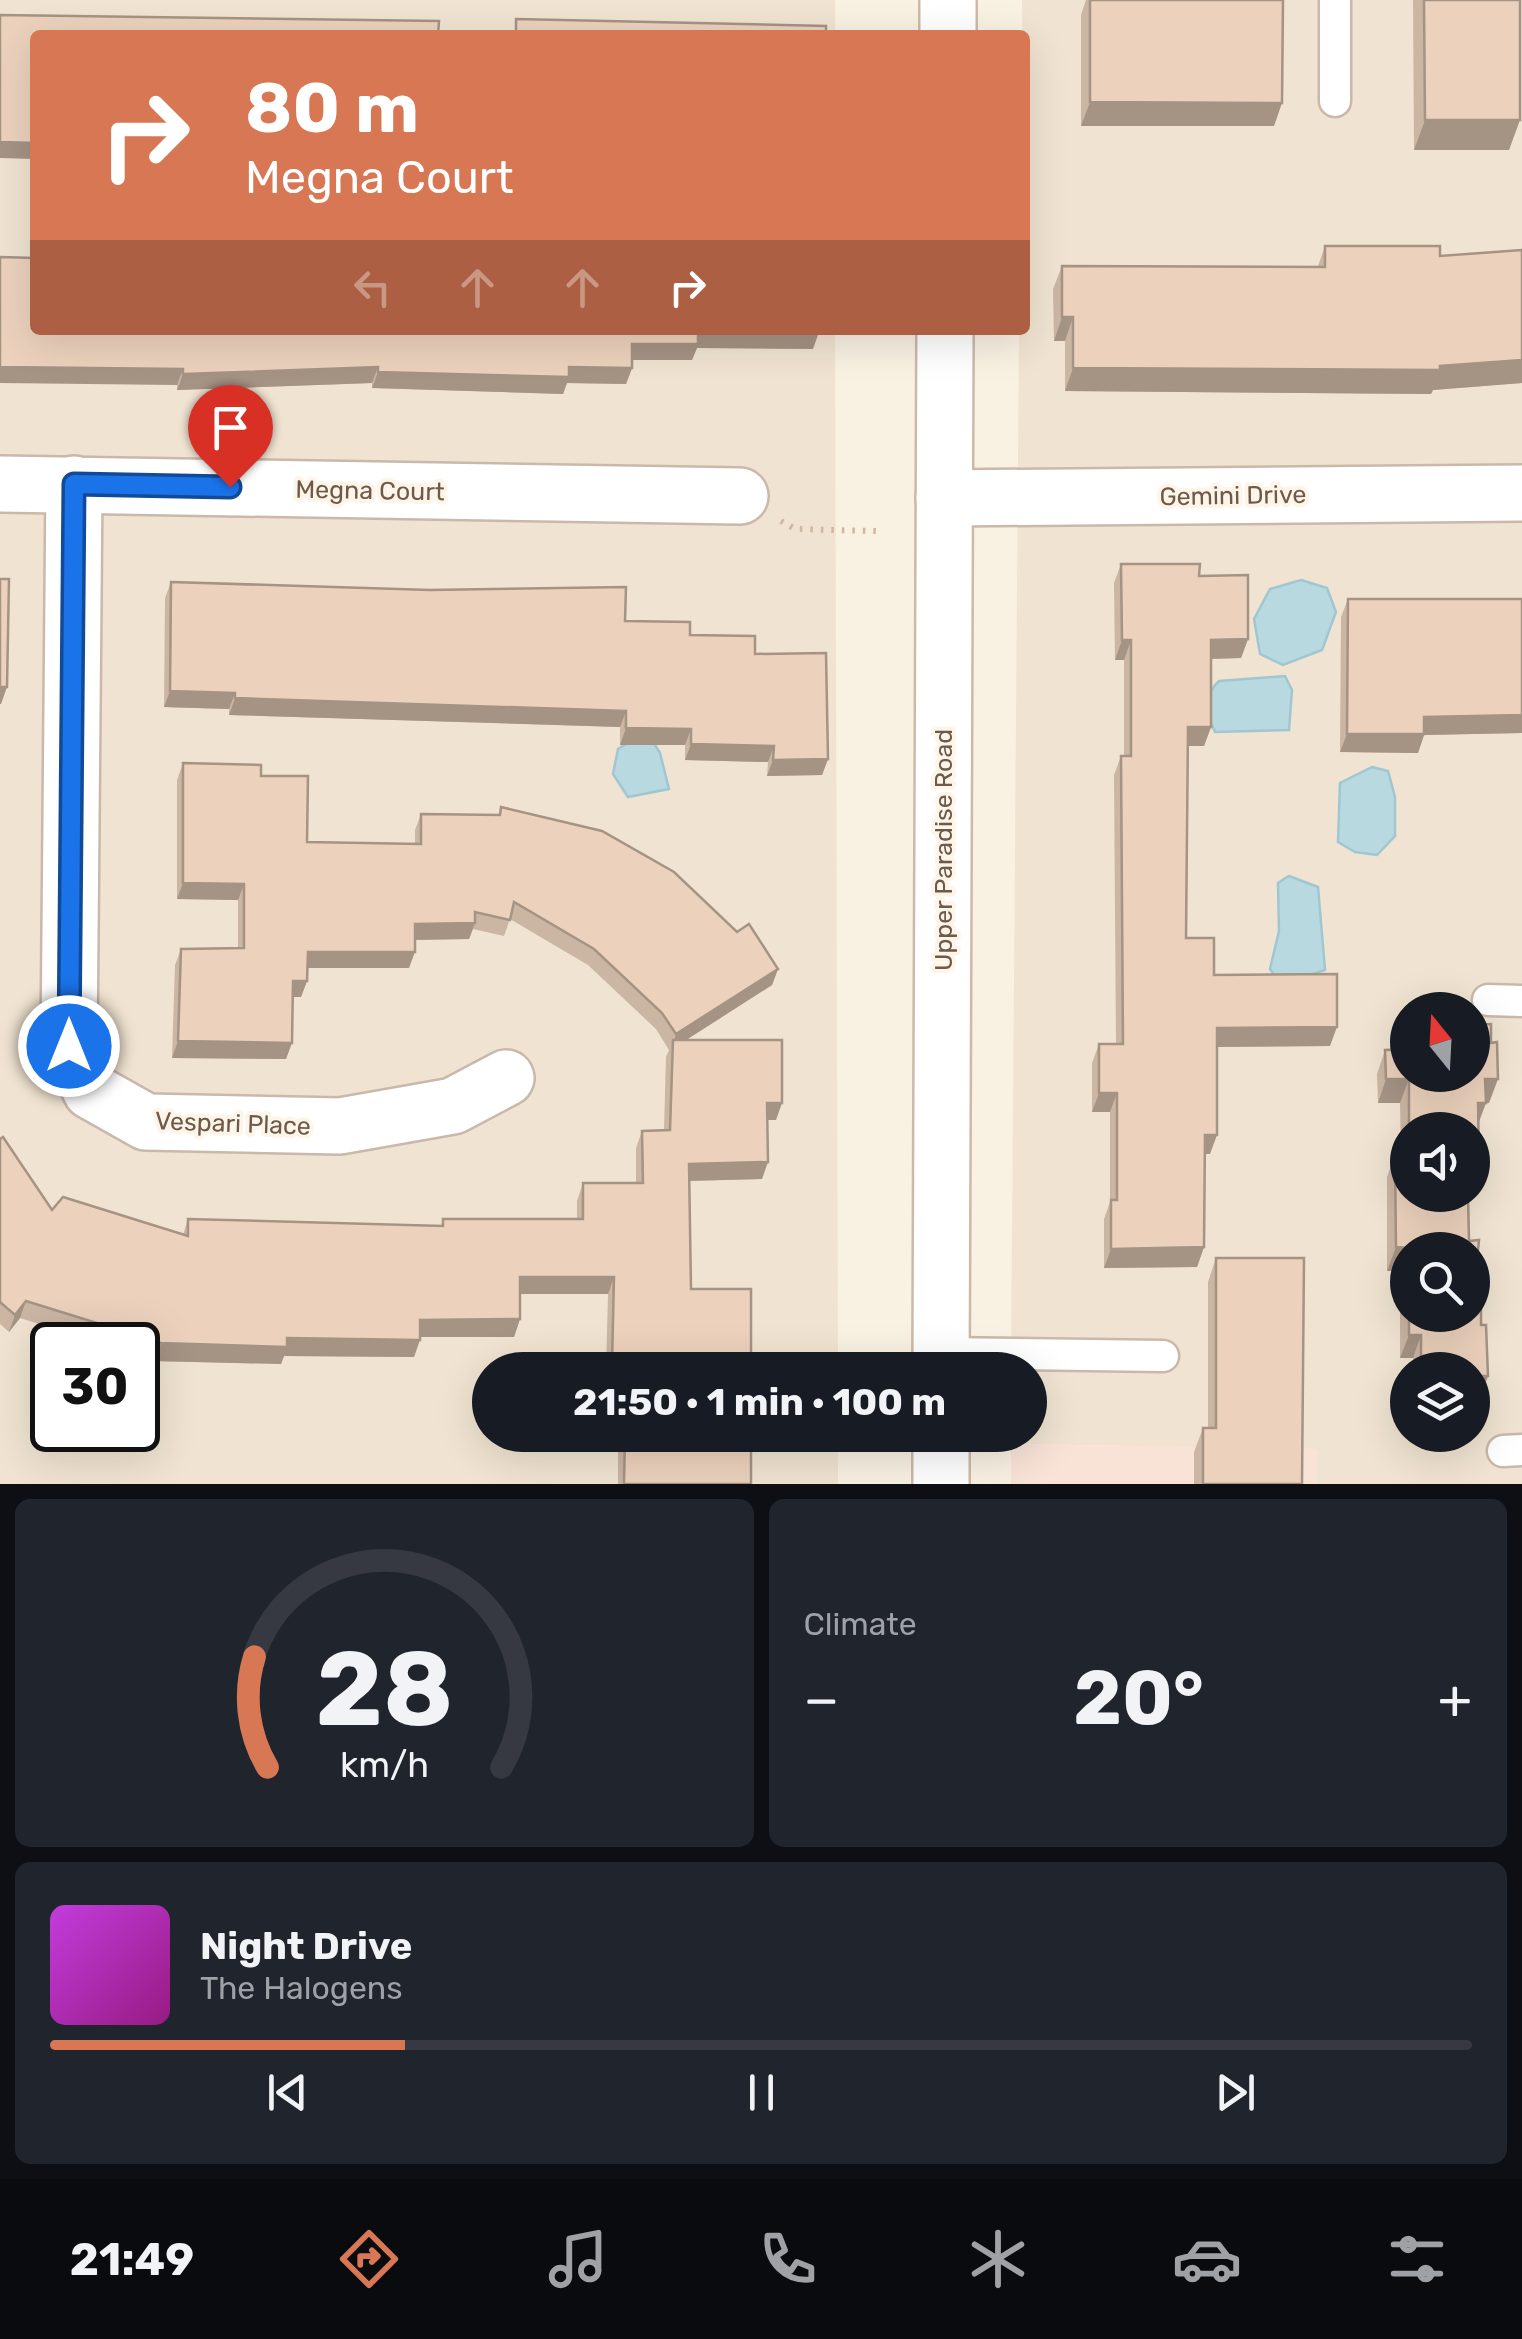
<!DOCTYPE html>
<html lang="en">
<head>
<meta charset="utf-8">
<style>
  :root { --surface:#171b24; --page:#20242c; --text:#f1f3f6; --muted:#9ea1a6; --line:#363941; --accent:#d77753 }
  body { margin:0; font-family:Rubik,sans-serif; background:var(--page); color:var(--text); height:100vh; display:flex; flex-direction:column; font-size:38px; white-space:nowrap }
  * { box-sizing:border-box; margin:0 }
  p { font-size:32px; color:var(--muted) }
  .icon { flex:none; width:55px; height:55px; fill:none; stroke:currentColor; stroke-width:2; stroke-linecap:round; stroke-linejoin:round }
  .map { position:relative; height:1484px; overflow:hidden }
  .drawer { display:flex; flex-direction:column; gap:15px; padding:15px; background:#0d0f14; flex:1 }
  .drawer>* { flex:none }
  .banner { position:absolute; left:30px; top:30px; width:1000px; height:305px; border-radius:10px; box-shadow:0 10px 40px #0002; background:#d77753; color:#fff; overflow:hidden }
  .needle { width:65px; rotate:342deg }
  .controls { position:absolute; left:1390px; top:992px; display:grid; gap:20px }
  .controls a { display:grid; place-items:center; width:100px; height:100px; border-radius:50%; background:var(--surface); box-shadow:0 10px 40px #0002; font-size:50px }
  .speed { position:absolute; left:30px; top:1322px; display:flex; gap:20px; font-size:50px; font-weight:700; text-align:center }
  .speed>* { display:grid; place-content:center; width:130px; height:130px; border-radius:50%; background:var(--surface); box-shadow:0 10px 40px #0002; line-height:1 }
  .speed .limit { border:5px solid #111; border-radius:15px; background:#fff; color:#111 }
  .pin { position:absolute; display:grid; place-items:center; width:85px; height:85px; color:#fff; margin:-102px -42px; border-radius:50% 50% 50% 0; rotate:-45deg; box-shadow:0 0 10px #0007 }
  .pin .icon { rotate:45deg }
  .me { position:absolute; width:110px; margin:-55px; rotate:0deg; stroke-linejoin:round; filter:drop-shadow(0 0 8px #0008) }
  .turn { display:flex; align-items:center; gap:35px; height:210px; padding:0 50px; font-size:45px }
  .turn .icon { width:130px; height:130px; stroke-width:2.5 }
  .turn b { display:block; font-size:70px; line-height:85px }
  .lanes { display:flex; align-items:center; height:95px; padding:0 50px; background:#0003; justify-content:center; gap:50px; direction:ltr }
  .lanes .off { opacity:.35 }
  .big { font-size:75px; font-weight:700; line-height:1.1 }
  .drawer .card { flex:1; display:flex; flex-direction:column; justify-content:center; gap:15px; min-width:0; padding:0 35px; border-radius:15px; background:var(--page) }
  .drawer .dial { align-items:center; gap:0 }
  .dial svg { height:260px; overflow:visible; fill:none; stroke:var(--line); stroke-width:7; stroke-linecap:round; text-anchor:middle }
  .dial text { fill:var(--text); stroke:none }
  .song { display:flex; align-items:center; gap:30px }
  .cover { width:120px; height:120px; border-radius:15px; background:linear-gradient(135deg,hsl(290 70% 55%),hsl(310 70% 35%)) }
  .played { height:10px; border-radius:5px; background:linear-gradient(90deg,var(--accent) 25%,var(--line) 25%) }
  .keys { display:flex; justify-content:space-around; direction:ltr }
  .heat { display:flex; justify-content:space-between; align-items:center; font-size:55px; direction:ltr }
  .drawer .tiles { flex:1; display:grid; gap:15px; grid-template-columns:1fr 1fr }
  .card:last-child { grid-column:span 2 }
  .trip { position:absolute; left:472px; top:1352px; width:575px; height:100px; border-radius:50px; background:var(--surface); box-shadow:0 10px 40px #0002; font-weight:700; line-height:100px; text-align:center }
  .tabs { display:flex; height:160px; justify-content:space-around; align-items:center; background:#090b0e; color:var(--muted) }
  .tabs .icon { width:70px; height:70px }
  .tabs .current { color:var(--accent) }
  .tabs b { font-size:45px; color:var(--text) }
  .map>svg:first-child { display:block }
  .residential { fill:#f0e3d1; fill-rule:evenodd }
  .commercial { fill:#f9e3d7 }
  .water { fill:#b9d9e0; stroke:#a0c7d1; stroke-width:2.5 }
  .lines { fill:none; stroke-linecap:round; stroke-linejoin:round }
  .lane-casing { stroke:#c8b9aa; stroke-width:35 }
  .street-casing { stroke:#c8b9aa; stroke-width:60 }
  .secondary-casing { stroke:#ccbaa9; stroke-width:60 }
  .path { stroke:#d0b5a0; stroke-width:6; stroke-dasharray:2.5 8; stroke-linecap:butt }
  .lane { stroke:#fff; stroke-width:30 }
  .street { stroke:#fff; stroke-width:55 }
  .secondary { stroke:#fff; stroke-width:55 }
  .wall { fill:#cbb5a3; fill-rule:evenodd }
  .shaded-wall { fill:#a59384 }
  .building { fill:#ecd2bd; stroke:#a59384; stroke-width:2.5 }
  .route-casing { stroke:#114b97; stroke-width:25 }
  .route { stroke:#1a73e8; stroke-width:18 }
  .labels { text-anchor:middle; stroke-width:8; stroke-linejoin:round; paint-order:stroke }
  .street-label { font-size:25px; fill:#6e594b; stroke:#fdf5e7 }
</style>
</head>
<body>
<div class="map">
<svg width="1522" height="1484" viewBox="0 0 1522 1484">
  <rect width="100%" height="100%" fill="#f9f1e2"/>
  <g class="residential">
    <path d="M0 0H835V35H35V330H835L838 1370H490V1435H838V1484H0ZM52 1345H138V1430H52Z"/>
    <path d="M1022 0H1522V1484H1317L1316 1449 1011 1444V1435H1030V1370H1011L1019 330H1025ZM1408 1010H1472V1075H1408ZM1408 1130H1472V1195H1408ZM1408 1250H1472V1315H1408ZM1408 1370H1472V1435H1408Z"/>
  </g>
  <path class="commercial" d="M1011 1444 1317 1449V1484H1011Z"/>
  <g class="water">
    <path d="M1301 580 1327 588 1336 612 1322 650 1283 665 1260 654 1254 619 1270 589Z"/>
    <path d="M1285 676 1292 690 1289 730 1215 732C1206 712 1202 697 1219 681Z"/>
    <path d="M632 740H652L660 753 669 789 628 797 613 774 618 749Z"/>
    <path d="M1372 767 1388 771 1395 797V836L1377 855 1355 852 1338 842 1340 783Z"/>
    <path d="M1289 876 1318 887 1325 970 1281 985 1270 969 1279 931 1278 883Z"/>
  </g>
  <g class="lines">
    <defs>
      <g id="lane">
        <path d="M1335 101V0"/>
        <path d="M1488 1000 1522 1001"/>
        <path d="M941 1353 1163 1356"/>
        <path d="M1503 1451 1522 1450"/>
      </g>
      <g id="street">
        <path d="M0 484 740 496"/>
        <path d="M74 484 69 1046 91 1091 146 1122 340 1126 453 1106 506 1078"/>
        <path d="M944 498 1522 493"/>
      </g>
      <g id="secondary">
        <path d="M948 35V0"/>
        <path d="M941 1370 945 330"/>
        <path d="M941 1484V1435"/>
      </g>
    </defs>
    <use href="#lane" class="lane-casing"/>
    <use href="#street" class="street-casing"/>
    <use href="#secondary" class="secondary-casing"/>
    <path class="path" d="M781 521 795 529 877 531"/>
    <use href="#lane" class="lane"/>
    <use href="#street" class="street"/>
    <use href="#secondary" class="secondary"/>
  </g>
  <g class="wall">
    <path d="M1086 0H1283L1274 126H1081V15Z"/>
    <path d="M1413 0H1520L1509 150H1414Z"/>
    <path d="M1325 246 1440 256 1522 250V383L1433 390 1431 394 1065 391V341H1054L1053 289 1062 266H1318Z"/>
    <path d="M0 257 813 349 697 348 692 360H632V368L626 384 567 383 563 394 372 388V383L177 390V385Z"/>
    <path d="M1121 564 1199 576 1248 639 1241 658 1211 659V727L1204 746H1188L1186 938 1214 975 1330 1046 1217 1047 1210 1154H1204V1247L1197 1267 1104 1268V1219L1110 1202V1112H1092V1063L1099 1044H1116L1114 775 1121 756H1124V660H1115L1114 583Z"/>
    <path d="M171 582 625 621 690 635 755 654 828 759 822 775 767 776 768 762 685 760V745H620V727L229 715V709L164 707 165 598Z"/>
    <path d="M1348 599H1522V733L1424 735 1418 753 1340 752 1341 617Z"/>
    <path d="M183 763 261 776 307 842 415 844V830L421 814 499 815 501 807 778 969 772 985 686 1040 776 1120H767L762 1179 689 1181 691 1289 751 1370H606L608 1294H520V1319L514 1337H420L414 1357 284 1356 281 1364 154 1361 138 1355V1345H105L20 1318 9 1332 0 1324V1139L52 1210 183 1235 188 1219 441 1226 443 1219H577V1201L583 1183H636V1148L642 1131 664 1130 666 1057 669 1050 656 1029 588 965 510 919 504 936 473 929 469 939 415 940 409 968H307V981L301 997H293L286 1059 172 1058 175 965 181 949 238 948V900L177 899V780Z"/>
    <path d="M1385 1050 1489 1103H1486L1472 1130H1408V1195L1469 1241 1473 1302 1481 1325 1488 1376 1479 1399H1472V1370H1413V1358H1400V1271H1387V1177L1395 1154 1401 1153 1400 1103H1378L1377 1074ZM1408 1250 1472 1315H1408Z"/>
    <path d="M1216 1258 1302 1484H1194V1452L1203 1428H1208V1282Z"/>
    <rect x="618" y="1435" width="133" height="49"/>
  </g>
  <g class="shaded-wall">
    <path d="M1090 102 1282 103 1274 126H1081Z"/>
    <path d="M1425 120H1520L1509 150H1414Z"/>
    <path d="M0 142 35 143V159L0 158Z"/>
    <path d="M1062 317H1073L1065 341H1054Z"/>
    <path d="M698 332H819L813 349 697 348 692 360H626L632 344Z"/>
    <path d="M1522 360V383L1433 390 1431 394 1065 391 1073 368 1440 366Z"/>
    <path d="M0 367 183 369 177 385 0 383Z"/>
    <path d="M378 367 372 383 177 390 183 374Z"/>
    <path d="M569 367 632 368 626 384 567 383 563 394 372 388 378 372Z"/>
    <path d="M1248 639 1241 658 1204 659 1211 640Z"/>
    <path d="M1122 640H1131L1124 660H1115Z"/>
    <path d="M0 687H7L1 704H0Z"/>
    <path d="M170 691 235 693 229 709 164 707Z"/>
    <path d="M235 698 626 711 620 727 229 715Z"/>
    <path d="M1522 715V733L1424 735 1418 753 1340 752 1347 734 1424 717Z"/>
    <path d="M1188 727H1211L1204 746H1181Z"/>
    <path d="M626 728 691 729 685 745H620Z"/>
    <path d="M691 744 774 746 768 762 685 760Z"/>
    <path d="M828 759 822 775 767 776 773 760Z"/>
    <path d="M183 883 244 884 238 900 177 899Z"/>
    <path d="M475 923 469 939 409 940 415 924Z"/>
    <path d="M308 952H415L409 968H302Z"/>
    <path d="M778 969 772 985 672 1049 676 1034Z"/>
    <path d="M293 981H307L301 997H287Z"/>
    <path d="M1337 1027 1330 1046 1210 1047 1217 1028Z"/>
    <path d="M178 1041 292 1043 286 1059 172 1058Z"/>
    <path d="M1386 1079H1409L1400 1103H1378Z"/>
    <path d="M1485 1079H1498L1489 1103H1477Z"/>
    <path d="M1099 1093H1117L1110 1112H1092Z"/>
    <path d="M767 1103H782L776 1120H761Z"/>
    <path d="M1478 1103H1486L1477 1127Z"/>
    <path d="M1205 1135H1217L1210 1154H1198Z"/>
    <path d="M1472 1160H1479L1472 1179Z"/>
    <path d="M768 1162 762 1179 683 1181 689 1164Z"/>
    <path d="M1204 1247 1197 1267 1104 1268 1111 1249Z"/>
    <path d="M1396 1247 1408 1248 1400 1271H1387Z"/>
    <path d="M520 1277H614L608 1294H514Z"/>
    <path d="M26 1301 20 1318 9 1332 15 1315Z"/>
    <path d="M520 1319 514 1337H414L420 1320Z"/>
    <path d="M1409 1335H1421L1413 1358H1400Z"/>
    <path d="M287 1338 420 1340 414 1357 284 1356 281 1364 154 1361 161 1343Z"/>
    <path d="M612 1366H625L623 1370H611Z"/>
    <path d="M1472 1376H1488L1479 1399H1472Z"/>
  </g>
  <g class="building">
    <path d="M1090 0H1283L1282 103 1090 102Z"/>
    <path d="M1424 0H1520V120H1425Z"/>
    <path d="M0 15 439 21 438 35H35V143L0 142Z"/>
    <path d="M516 19 826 26V35H516Z"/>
    <path d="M1325 246H1440V256L1522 250V360L1440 366V370L1073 368V317H1062V266L1325 267Z"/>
    <path d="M0 257 35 258V330H819V332H698V344H632V368L569 367V377L378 372V367L183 374V369L0 367Z"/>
    <path d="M1121 564H1200L1199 576 1248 575V639L1211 640V727H1188L1186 938H1214V975L1337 974V1027L1217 1028V1135H1205L1204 1247 1111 1249V1200H1117V1093H1099V1044H1123L1121 756H1131V640H1122Z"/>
    <path d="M0 579H9L7 687H0Z"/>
    <path d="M171 582 430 590 626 587 625 621 690 622V635L755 636V654L826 653 828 759 773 760 774 746 691 744V729L626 728V711L235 698V693L170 691Z"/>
    <path d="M1348 599H1522V715L1424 717V734H1347Z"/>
    <path d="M183 763 261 765V776H308L307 842 421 844V814L500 815 501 807 602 831 674 872 737 932 749 924 778 969 676 1034 662 1013 594 949 514 902 510 920 475 912V923L415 924V952H308L307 981H293L292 1043 178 1041 181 949 244 948V884L183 883Z"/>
    <path d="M1491 1024V1043L1497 1042 1498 1079H1485L1486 1103H1478L1479 1160H1472V1130H1409V1079H1386L1385 1050 1408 1049V1075H1472V1025Z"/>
    <path d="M673 1040H782V1103H767L768 1162 689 1164 691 1289H751V1370H625V1366H612L614 1277H520V1319L420 1320V1340L287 1338V1347L161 1343 26 1301 15 1315 0 1302V1139L3 1137 52 1210 63 1197 188 1236V1219L443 1226V1219H583V1183H643L642 1131 670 1130Z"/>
    <path d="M1408 1153V1195H1468L1469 1241 1479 1240 1473 1302H1481V1325H1486L1488 1376H1472V1370H1421V1335H1409V1315H1472V1250H1408V1248L1396 1247 1395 1154Z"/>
    <path d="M1216 1258H1304L1302 1484H1203V1428H1216Z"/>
    <path d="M625 1435H751V1484H624Z"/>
  </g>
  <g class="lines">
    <defs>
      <path id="route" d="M69 1046 74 484 230 487"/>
    </defs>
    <use href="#route" class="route-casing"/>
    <use href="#route" class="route"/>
  </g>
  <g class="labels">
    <g class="street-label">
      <text transform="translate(370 490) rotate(1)" y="9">Megna Court</text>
      <text transform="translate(1233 495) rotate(-1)" y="9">Gemini Drive</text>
      <text transform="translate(943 850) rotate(-90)" y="9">Upper Paradise Road</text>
      <text transform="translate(233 1123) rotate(2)" y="9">Vespari Place</text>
    </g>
  </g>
</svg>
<div class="controls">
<a><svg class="needle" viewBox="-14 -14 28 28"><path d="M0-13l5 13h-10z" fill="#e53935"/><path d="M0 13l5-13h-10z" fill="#9ea1a6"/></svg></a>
<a><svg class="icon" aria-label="sound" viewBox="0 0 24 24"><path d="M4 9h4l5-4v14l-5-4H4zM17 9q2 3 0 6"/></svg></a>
<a><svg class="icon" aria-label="search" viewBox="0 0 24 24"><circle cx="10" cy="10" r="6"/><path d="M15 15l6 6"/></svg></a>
<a><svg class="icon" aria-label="layers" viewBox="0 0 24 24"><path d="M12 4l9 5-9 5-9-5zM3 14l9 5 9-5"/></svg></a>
</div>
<div class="speed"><div class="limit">30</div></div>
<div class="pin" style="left:230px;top:487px;background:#d93025"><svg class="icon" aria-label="arrive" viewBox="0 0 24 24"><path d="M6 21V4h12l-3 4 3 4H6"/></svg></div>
<svg class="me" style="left:69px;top:1046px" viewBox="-20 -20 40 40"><circle r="17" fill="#1a73e8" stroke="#fff" stroke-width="3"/><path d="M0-11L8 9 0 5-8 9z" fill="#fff"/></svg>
<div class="trip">21:50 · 1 min · 100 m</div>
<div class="banner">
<div class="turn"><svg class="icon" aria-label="right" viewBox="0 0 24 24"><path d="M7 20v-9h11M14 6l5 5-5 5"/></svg><div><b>80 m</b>Megna Court</div></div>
<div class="lanes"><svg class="icon off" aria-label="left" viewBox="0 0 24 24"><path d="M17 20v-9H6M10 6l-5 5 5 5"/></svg><svg class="icon off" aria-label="ahead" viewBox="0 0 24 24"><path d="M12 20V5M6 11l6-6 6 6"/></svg><svg class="icon off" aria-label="ahead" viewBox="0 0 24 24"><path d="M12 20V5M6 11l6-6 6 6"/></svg><svg class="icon" aria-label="right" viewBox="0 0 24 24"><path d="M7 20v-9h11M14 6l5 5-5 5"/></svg></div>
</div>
</div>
<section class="drawer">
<div class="tiles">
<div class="card dial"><svg viewBox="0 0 100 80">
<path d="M14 69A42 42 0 1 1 86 69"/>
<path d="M14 69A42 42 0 0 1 10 35" stroke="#d77753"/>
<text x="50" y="56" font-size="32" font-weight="700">28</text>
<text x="50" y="72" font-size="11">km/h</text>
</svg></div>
<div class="card"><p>Climate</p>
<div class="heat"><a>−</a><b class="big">20°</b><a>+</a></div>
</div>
<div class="card">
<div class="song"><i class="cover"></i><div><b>Night Drive</b><p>The Halogens</p></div></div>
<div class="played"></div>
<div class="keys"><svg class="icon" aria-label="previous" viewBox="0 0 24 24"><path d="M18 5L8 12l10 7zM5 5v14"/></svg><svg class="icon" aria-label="pause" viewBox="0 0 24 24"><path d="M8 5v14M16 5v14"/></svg><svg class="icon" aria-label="next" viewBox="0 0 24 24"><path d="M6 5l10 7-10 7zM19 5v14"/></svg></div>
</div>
</div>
</section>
<nav class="tabs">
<b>21:49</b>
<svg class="icon current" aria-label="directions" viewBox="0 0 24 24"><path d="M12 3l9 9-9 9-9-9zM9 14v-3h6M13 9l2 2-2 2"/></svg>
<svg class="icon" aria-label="music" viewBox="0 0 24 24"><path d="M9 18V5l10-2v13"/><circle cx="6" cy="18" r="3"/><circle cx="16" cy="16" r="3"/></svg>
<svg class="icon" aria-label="phone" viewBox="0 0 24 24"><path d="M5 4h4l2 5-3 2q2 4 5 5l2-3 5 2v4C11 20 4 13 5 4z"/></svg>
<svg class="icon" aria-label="climate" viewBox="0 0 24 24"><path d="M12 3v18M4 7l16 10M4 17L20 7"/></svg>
<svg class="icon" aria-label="car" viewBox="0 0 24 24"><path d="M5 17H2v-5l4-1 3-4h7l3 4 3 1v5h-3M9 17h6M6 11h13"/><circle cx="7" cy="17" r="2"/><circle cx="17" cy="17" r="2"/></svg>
<svg class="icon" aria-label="filters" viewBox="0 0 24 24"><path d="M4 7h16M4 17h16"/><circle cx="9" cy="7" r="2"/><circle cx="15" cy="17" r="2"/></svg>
</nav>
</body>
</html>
